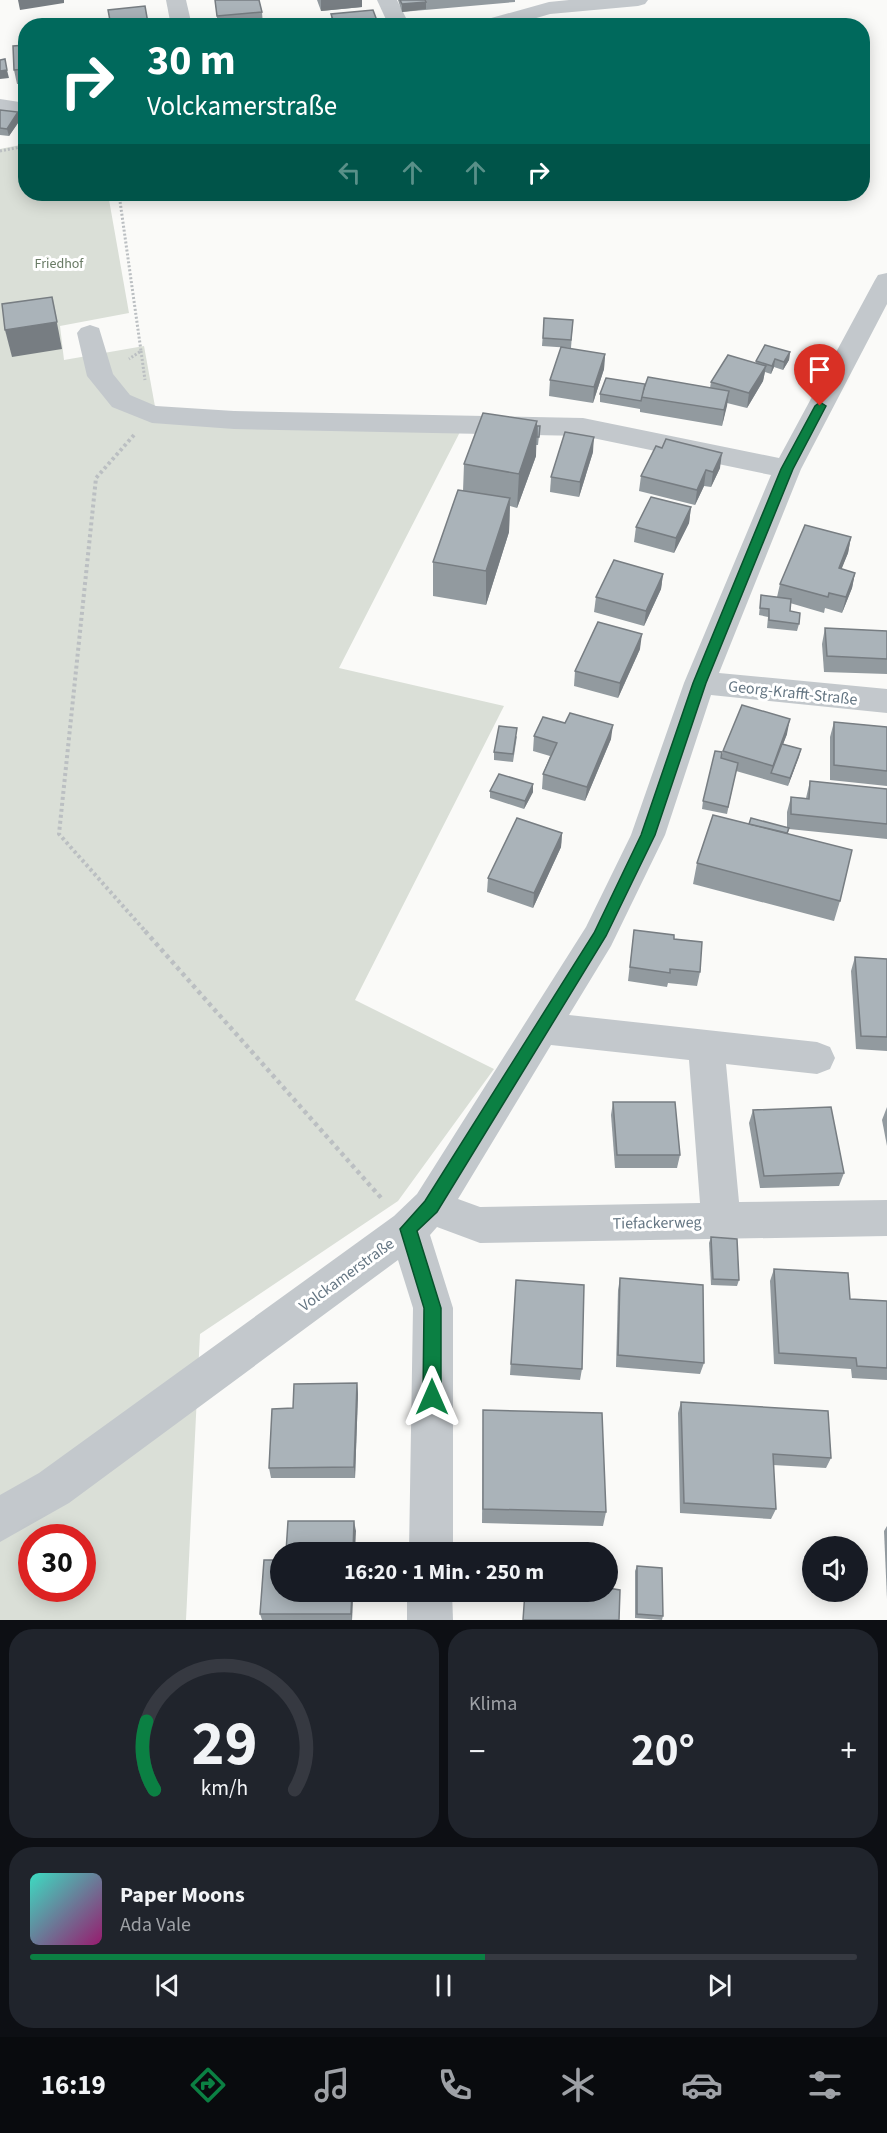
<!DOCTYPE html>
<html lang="de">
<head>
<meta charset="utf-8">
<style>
  :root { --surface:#171b24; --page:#20242c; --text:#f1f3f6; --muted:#9ea1a6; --line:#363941; --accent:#0b8043 }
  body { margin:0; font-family:"Source Sans 3",sans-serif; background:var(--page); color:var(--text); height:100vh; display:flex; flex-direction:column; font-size:22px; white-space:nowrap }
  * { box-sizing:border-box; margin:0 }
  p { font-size:20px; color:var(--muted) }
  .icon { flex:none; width:33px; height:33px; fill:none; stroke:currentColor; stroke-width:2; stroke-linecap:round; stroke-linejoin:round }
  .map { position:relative; height:1620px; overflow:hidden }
  .drawer { display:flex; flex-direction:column; gap:9px; padding:9px; background:#0d0f14; flex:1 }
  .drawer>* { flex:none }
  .hud { position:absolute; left:18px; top:18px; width:852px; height:183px; border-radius:24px; box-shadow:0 3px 15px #0003; background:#00695c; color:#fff; overflow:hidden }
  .tools { position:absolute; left:802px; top:1536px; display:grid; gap:12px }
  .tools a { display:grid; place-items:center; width:66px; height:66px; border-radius:50%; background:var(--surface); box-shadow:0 3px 15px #0003; font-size:30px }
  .speed { position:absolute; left:18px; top:1524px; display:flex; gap:12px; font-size:30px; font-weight:700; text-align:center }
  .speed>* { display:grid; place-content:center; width:78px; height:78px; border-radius:50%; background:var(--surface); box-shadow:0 3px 15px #0003; line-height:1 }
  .speed .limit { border:9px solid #d22; background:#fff; color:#111 }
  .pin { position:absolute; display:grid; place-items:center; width:51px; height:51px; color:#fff; margin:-62px -26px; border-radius:50% 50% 50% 0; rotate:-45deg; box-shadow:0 0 6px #0007 }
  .pin .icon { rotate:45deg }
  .me { position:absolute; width:66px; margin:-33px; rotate:0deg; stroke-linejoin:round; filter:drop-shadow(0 0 4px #0008) }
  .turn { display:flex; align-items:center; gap:21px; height:126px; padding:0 30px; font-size:27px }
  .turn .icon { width:78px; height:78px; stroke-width:2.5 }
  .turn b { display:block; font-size:42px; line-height:51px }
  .lanes { display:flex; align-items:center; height:57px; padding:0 30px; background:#0003; justify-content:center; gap:30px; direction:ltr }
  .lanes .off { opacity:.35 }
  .big { font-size:45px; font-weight:700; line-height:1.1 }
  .drawer .tile { flex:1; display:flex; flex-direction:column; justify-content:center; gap:9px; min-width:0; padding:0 21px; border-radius:24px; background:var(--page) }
  .drawer .dial { align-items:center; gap:0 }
  .dial svg { height:156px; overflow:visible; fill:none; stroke:var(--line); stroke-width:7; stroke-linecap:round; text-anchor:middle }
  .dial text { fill:var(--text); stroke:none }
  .song { display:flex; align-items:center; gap:18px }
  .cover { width:72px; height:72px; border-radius:9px; background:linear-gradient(135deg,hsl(170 70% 55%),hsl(320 70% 35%)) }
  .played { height:6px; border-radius:3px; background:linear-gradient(90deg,var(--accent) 55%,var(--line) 55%) }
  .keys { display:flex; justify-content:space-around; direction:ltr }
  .heat { display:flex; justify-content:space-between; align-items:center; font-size:33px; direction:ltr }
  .drawer .tiles { flex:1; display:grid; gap:9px; grid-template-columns:1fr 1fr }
  .tile:last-child { grid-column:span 2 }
  .trip { position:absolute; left:270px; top:1542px; width:348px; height:60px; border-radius:30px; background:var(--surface); box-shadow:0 3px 15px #0003; font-weight:700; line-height:60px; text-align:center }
  .dock { display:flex; height:96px; justify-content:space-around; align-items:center; background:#090b0e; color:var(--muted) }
  .dock .icon { width:42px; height:42px }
  .dock .current { color:var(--accent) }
  .dock b { font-size:27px; color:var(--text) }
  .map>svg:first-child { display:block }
  .green { fill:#dadfd7; fill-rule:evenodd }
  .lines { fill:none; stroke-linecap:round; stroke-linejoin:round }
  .path-far2 { stroke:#bbbfc2; stroke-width:3; stroke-dasharray:2 2; stroke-linecap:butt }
  .path-far1 { stroke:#bbbfc2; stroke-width:4; stroke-dasharray:3 3; stroke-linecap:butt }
  .path { stroke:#bbbfc2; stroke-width:4.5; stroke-dasharray:4 4; stroke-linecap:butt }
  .minor { fill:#c3c8cc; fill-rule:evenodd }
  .wall { fill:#929a9f }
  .shaded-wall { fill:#777d82 }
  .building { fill:#aab3b9; stroke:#777d82; stroke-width:1.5 }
  .route { fill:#0b8043; stroke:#07532c; stroke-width:1.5 }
  .labels { text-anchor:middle; stroke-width:6; stroke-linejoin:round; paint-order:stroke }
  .far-park-label { font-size:14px; fill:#687a64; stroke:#fff }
  .street-label { font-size:16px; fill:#657683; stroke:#fff }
</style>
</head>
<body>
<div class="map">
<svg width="887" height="1620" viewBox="0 0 887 1620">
  <rect width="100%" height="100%" fill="#fafaf8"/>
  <path class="green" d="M25 144 26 194H108L129 313 60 326 64 360 144 346 158 423 461 430 339 668 504 706 355 1000 494 1069 398 1201 200 1334 186 1620H0V149ZM32 1538H82V1588H32Z"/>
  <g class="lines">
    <g class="path-far2">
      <path d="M0 151 26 146"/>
      <path d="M119 194 141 351 129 359"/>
      <path d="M141 351 145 380"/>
    </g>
    <path class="path-far1" d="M134 435 96 478 59 834 146 932"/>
    <path class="path" d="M145 931 383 1200"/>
    <g class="minor">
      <path d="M166 0H186L192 26H171Z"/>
      <path d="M377 0H397L410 26H389Z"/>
      <path d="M569 0H648L645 4 638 6 550 14 509 26H474L477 22 549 2Z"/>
      <path d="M0 99 26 103V117L0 113Z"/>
      <path d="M887 273V304L801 469 719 673 887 689V713L711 695 665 835 611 946 569 1015 817 1042 830 1047 835 1058 830 1069 817 1074 726 1064 739 1202 887 1200V1236L480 1243 437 1227 430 1235 453 1308V1552H409L413 1308 398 1260 69 1503 0 1542V1495L39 1473 394 1216 417 1194 586 927 631 835 684 683 771 475 583 436 234 429 152 423 112 407 87 376 77 333 81 328 90 325 99 328 113 374 130 395 156 406 234 411 583 418 779 458 875 280 878 275ZM551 1045 689 1060 700 1203 480 1207 458 1199Z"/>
      <path d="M407 1592H452L453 1620H407Z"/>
    </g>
  </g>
  <g class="wall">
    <path d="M215 0 262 12 263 26H218Z"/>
    <path d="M317 0H362V7L321 11Z"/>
    <path d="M398 0H515V2L402 12Z"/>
    <path d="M331 14 379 26H332Z"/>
    <path d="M26 45V84H17L14 70Z"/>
    <path d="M0 110 20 120 9 136 0 135Z"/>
    <path d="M544 318 573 320 571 348 542 346Z"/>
    <path d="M790 352 789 360 783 370 774 367 771 374 765 372 763 381 747 408 727 403 722 426 640 412V409L600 402V394L645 384 710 388 711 382 756 363V361Z"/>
    <path d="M605 354 604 369 593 403 549 396 550 380Z"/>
    <path d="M537 421V426H540L538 445H536V456L517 508 510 506 509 532 486 605 433 596V562L463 491 464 464Z"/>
    <path d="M593 452 579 497 550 492 551 477Z"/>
    <path d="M720 468 711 487 704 486 695 505 639 491 641 476Z"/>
    <path d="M691 507 689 523 674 553 634 542 636 527Z"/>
    <path d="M851 537 848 553 841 569 855 573 852 588 842 613 825 608 824 613 790 603V611L799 624 797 631 767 628 768 617 759 615 761 595 777 597 780 584Z"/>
    <path d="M663 574 661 589 644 626 594 612 596 597Z"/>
    <path d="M825 628 887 631V674L824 672 822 644Z"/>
    <path d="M640 649 618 698 574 686 575 671Z"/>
    <path d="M742 705 787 734 783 744 801 749 788 786 736 771 727 814 702 809 703 801Z"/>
    <path d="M834 722 887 727V786L830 780V737Z"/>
    <path d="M517 736 513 762 494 760V752Z"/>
    <path d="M534 736 611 739 585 801 542 789 543 774 550 756 533 751Z"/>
    <path d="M810 781 887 789V839L789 829 788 833 840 901 834 921 693 884 697 863 749 824 787 827V812L791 797 806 798Z"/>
    <path d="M490 791 533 792 524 809 490 798Z"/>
    <path d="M562 833 561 847 533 908 487 892 488 878Z"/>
    <path d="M634 930 674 939 700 972 697 986 668 983 667 987 628 981Z"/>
    <path d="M855 957 887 959V1051L856 1049 851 971Z"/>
    <path d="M613 1102 680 1155 677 1168H615L611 1115Z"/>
    <path d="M887 1107V1146L882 1120Z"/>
    <path d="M753 1110 844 1173 839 1186 760 1188 749 1123Z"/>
    <path d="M711 1237 739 1280 737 1286 711 1285 709 1243Z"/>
    <path d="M774 1269 850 1299 887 1301V1380L852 1378 851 1369 774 1364 770 1281Z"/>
    <path d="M620 1278 704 1363 700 1374 616 1367 618 1290Z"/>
    <path d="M516 1280 582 1369 580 1380 510 1375Z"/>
    <path d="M357 1383 358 1394 355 1478H271L269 1468 293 1408Z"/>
    <path d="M681 1402 831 1458 826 1468 773 1465 776 1509 771 1519 680 1513 678 1413Z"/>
    <path d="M483 1410 606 1512 603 1526 482 1523Z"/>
    <path d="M887 1526V1599L884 1531Z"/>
    <path d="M637 1566 663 1616 662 1620 635 1618V1571Z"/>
    <path d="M280 1592H353L352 1620H262L260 1614Z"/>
  </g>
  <g class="shaded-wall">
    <path d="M18 0H64V3L20 10Z"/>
    <path d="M321 0H362V7L321 11Z"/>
    <path d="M426 2V9L402 12V4Z"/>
    <path d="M148 23 149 26H124Z"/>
    <path d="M7 70 9 78 0 79V71Z"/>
    <path d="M18 112 20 120 9 136 7 129Z"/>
    <path d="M52 297 62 349 12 357 5 330Z"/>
    <path d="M790 352 789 360 783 370 784 362Z"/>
    <path d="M605 354 604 369 593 403 594 387Z"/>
    <path d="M775 359 774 367 771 374 772 366Z"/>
    <path d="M766 366 763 381 747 408 749 393Z"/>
    <path d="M729 391 727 406 722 426 724 410Z"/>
    <path d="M537 421 536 456 517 508 519 474Z"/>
    <path d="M594 437 593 452 579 497 580 482Z"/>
    <path d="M722 453 720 468 711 487 713 472Z"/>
    <path d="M706 470 704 486 695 505 697 490Z"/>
    <path d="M510 498 509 532 486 605V571Z"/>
    <path d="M691 507 689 523 674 553 676 538Z"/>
    <path d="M851 537 848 553 836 583 839 568Z"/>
    <path d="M855 573 852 588 842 613 846 597Z"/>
    <path d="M663 574 661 589 644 626 646 611Z"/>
    <path d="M642 634 640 649 618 698 620 683Z"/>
    <path d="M790 719 787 734 772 773H771L773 766Z"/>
    <path d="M613 725 611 739 585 801 587 787Z"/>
    <path d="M801 749 799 757 788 786 790 778Z"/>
    <path d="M533 784V792L524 809 525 801Z"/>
    <path d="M562 833 561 847 533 908 534 893Z"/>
    <path d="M357 1383 358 1394 355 1478 354 1467Z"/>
    <path d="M354 1521 356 1531 355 1552H353Z"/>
    <path d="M352 1592H353L352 1620 351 1614Z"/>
  </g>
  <g class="building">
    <path d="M215 0H259L262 12 217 16Z"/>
    <path d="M400 0H425L426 2 402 4Z"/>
    <path d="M145 6 148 23 124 26H111L108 10Z"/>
    <path d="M373 10 379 26H335L331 14Z"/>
    <path d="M26 45V69L14 70 13 46Z"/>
    <path d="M5 59 7 70 0 71V60Z"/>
    <path d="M0 110 18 112 7 129 0 128Z"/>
    <path d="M52 297 57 322 5 330 2 304Z"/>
    <path d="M544 318 573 320 571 340 543 338Z"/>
    <path d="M765 345 790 352 784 362 775 359 772 366 756 361Z"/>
    <path d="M561 347 605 354 594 387 550 380Z"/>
    <path d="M728 355 766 366 749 393 711 382Z"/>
    <path d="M648 377 729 391 724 410 641 397Z"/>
    <path d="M606 378 645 384 641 401 600 394Z"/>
    <path d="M483 413 537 421 519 474 464 464Z"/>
    <path d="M537 426H540L539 437H537Z"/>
    <path d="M565 432 594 437 580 482 551 477Z"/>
    <path d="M666 439 722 453 713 472 706 470 697 490 641 476 656 446 662 448Z"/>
    <path d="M458 490 510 498 486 571 433 562Z"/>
    <path d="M651 497 691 507 676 538 636 527Z"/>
    <path d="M805 525 851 537 839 568 855 573 846 597 829 593 828 597 780 584Z"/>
    <path d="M614 560 663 574 646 611 596 597Z"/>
    <path d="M761 595 791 599 790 611 800 613 799 624 769 620V609L760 608Z"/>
    <path d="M598 622 642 634 620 683 575 671Z"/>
    <path d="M825 628 887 631V659L827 656Z"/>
    <path d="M742 705 790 719 773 766 723 751Z"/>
    <path d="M570 713 613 725 587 787 543 774 557 743 534 736 543 717 565 723Z"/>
    <path d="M834 722 887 727V771L834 765Z"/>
    <path d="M499 726 517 728 513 754 494 752Z"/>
    <path d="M782 744 801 749 790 778 771 773Z"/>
    <path d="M715 751 722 752 721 758 738 763 728 807 703 801Z"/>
    <path d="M499 774 533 784 525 801 490 791Z"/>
    <path d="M810 781 887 789V824L791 814V797L809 799Z"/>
    <path d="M713 815 852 850 840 901 697 863Z"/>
    <path d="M517 818 562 833 534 893 488 878Z"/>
    <path d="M751 818 789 828 787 833 749 824Z"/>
    <path d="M634 930 674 935V939L702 942 700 972 670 969V973L630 967Z"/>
    <path d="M855 957 887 959V1037L861 1036Z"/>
    <path d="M613 1102H675L680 1155H617Z"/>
    <path d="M831 1107 844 1173 764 1176 753 1110Z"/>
    <path d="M711 1237 737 1239 739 1280 713 1279Z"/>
    <path d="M774 1269 848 1273 850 1299 887 1301V1368L857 1366 856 1358 779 1353Z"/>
    <path d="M620 1278 703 1285 704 1363 618 1355Z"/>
    <path d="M516 1280 584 1285 582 1369 511 1364Z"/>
    <path d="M357 1383 354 1467 269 1468 272 1409 293 1408 294 1384Z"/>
    <path d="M681 1402 828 1411 831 1458 773 1454 776 1509 684 1503Z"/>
    <path d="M483 1410 602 1413 606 1512 483 1509Z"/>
    <path d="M288 1521H354L353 1552H286Z"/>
    <path d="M264 1560H280V1592H352L351 1614H260Z"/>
    <path d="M637 1566 662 1568 663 1616 637 1614Z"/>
    <path d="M608 1588 620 1590 619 1620H523L525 1592H608Z"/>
  </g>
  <path class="route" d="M820 402 826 406 793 469 706 683 655 835 606 936 437 1212 417 1231 441 1308V1397L438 1403 432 1406 426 1403 423 1397 424 1308 400 1229 425 1201 594 933 641 835 693 683 781 469 815 406Z"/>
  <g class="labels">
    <g class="far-park-label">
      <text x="59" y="268">Friedhof</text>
    </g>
    <g class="street-label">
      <text transform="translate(793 692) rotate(6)" y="6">Georg-Krafft-Straße</text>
      <text transform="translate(657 1222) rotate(-1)" y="6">Tiefackerweg</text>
      <text transform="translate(346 1274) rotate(-36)" y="6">Volckamerstraße</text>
    </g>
  </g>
</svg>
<div class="tools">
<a><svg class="icon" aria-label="sound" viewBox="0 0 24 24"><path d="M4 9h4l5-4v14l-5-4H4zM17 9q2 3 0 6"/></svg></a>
</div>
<div class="speed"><div class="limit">30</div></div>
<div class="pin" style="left:820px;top:406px;background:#d93025"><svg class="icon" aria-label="arrive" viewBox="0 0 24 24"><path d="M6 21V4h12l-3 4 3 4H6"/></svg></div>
<svg class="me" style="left:432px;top:1397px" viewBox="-20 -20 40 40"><path d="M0-17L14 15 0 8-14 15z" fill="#0b8043" stroke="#fff" stroke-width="4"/></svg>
<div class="trip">16:20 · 1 Min. · 250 m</div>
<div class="hud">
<div class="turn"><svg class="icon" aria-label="right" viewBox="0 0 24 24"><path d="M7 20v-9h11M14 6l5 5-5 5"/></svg><div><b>30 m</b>Volckamerstraße</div></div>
<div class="lanes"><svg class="icon off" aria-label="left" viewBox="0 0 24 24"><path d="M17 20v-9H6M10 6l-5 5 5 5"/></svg><svg class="icon off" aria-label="ahead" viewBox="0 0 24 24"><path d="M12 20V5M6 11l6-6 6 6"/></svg><svg class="icon off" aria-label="ahead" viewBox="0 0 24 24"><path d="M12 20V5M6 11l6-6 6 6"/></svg><svg class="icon" aria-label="right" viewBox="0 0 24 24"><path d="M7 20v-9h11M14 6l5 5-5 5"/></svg></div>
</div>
</div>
<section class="drawer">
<div class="tiles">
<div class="tile dial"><svg viewBox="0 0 100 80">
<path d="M14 69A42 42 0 1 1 86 69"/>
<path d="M14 69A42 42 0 0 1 10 34" stroke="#0b8043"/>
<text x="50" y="56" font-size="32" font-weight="700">29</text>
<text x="50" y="72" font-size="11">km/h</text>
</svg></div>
<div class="tile"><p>Klima</p>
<div class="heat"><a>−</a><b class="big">20°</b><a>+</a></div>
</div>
<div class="tile">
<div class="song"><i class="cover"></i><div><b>Paper Moons</b><p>Ada Vale</p></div></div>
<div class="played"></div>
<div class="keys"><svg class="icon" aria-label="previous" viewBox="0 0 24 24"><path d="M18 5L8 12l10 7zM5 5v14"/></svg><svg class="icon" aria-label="pause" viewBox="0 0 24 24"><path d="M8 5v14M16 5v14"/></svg><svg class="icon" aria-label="next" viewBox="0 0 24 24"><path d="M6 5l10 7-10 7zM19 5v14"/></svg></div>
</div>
</div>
</section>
<nav class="dock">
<b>16:19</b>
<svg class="icon current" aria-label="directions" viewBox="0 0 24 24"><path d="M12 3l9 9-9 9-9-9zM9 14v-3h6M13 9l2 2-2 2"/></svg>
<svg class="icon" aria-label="music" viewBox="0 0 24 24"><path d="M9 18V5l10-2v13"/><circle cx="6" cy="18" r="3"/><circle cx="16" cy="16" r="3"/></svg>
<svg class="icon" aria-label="phone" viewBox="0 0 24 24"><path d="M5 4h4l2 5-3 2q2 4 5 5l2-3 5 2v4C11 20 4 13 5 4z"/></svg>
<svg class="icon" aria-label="climate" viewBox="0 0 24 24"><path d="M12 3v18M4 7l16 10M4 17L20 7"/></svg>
<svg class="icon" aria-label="car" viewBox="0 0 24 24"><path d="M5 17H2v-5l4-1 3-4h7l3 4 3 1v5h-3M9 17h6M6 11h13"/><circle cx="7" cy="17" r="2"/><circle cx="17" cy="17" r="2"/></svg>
<svg class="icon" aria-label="filters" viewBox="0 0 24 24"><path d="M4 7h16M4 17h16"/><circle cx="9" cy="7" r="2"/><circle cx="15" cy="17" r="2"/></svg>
</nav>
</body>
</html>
